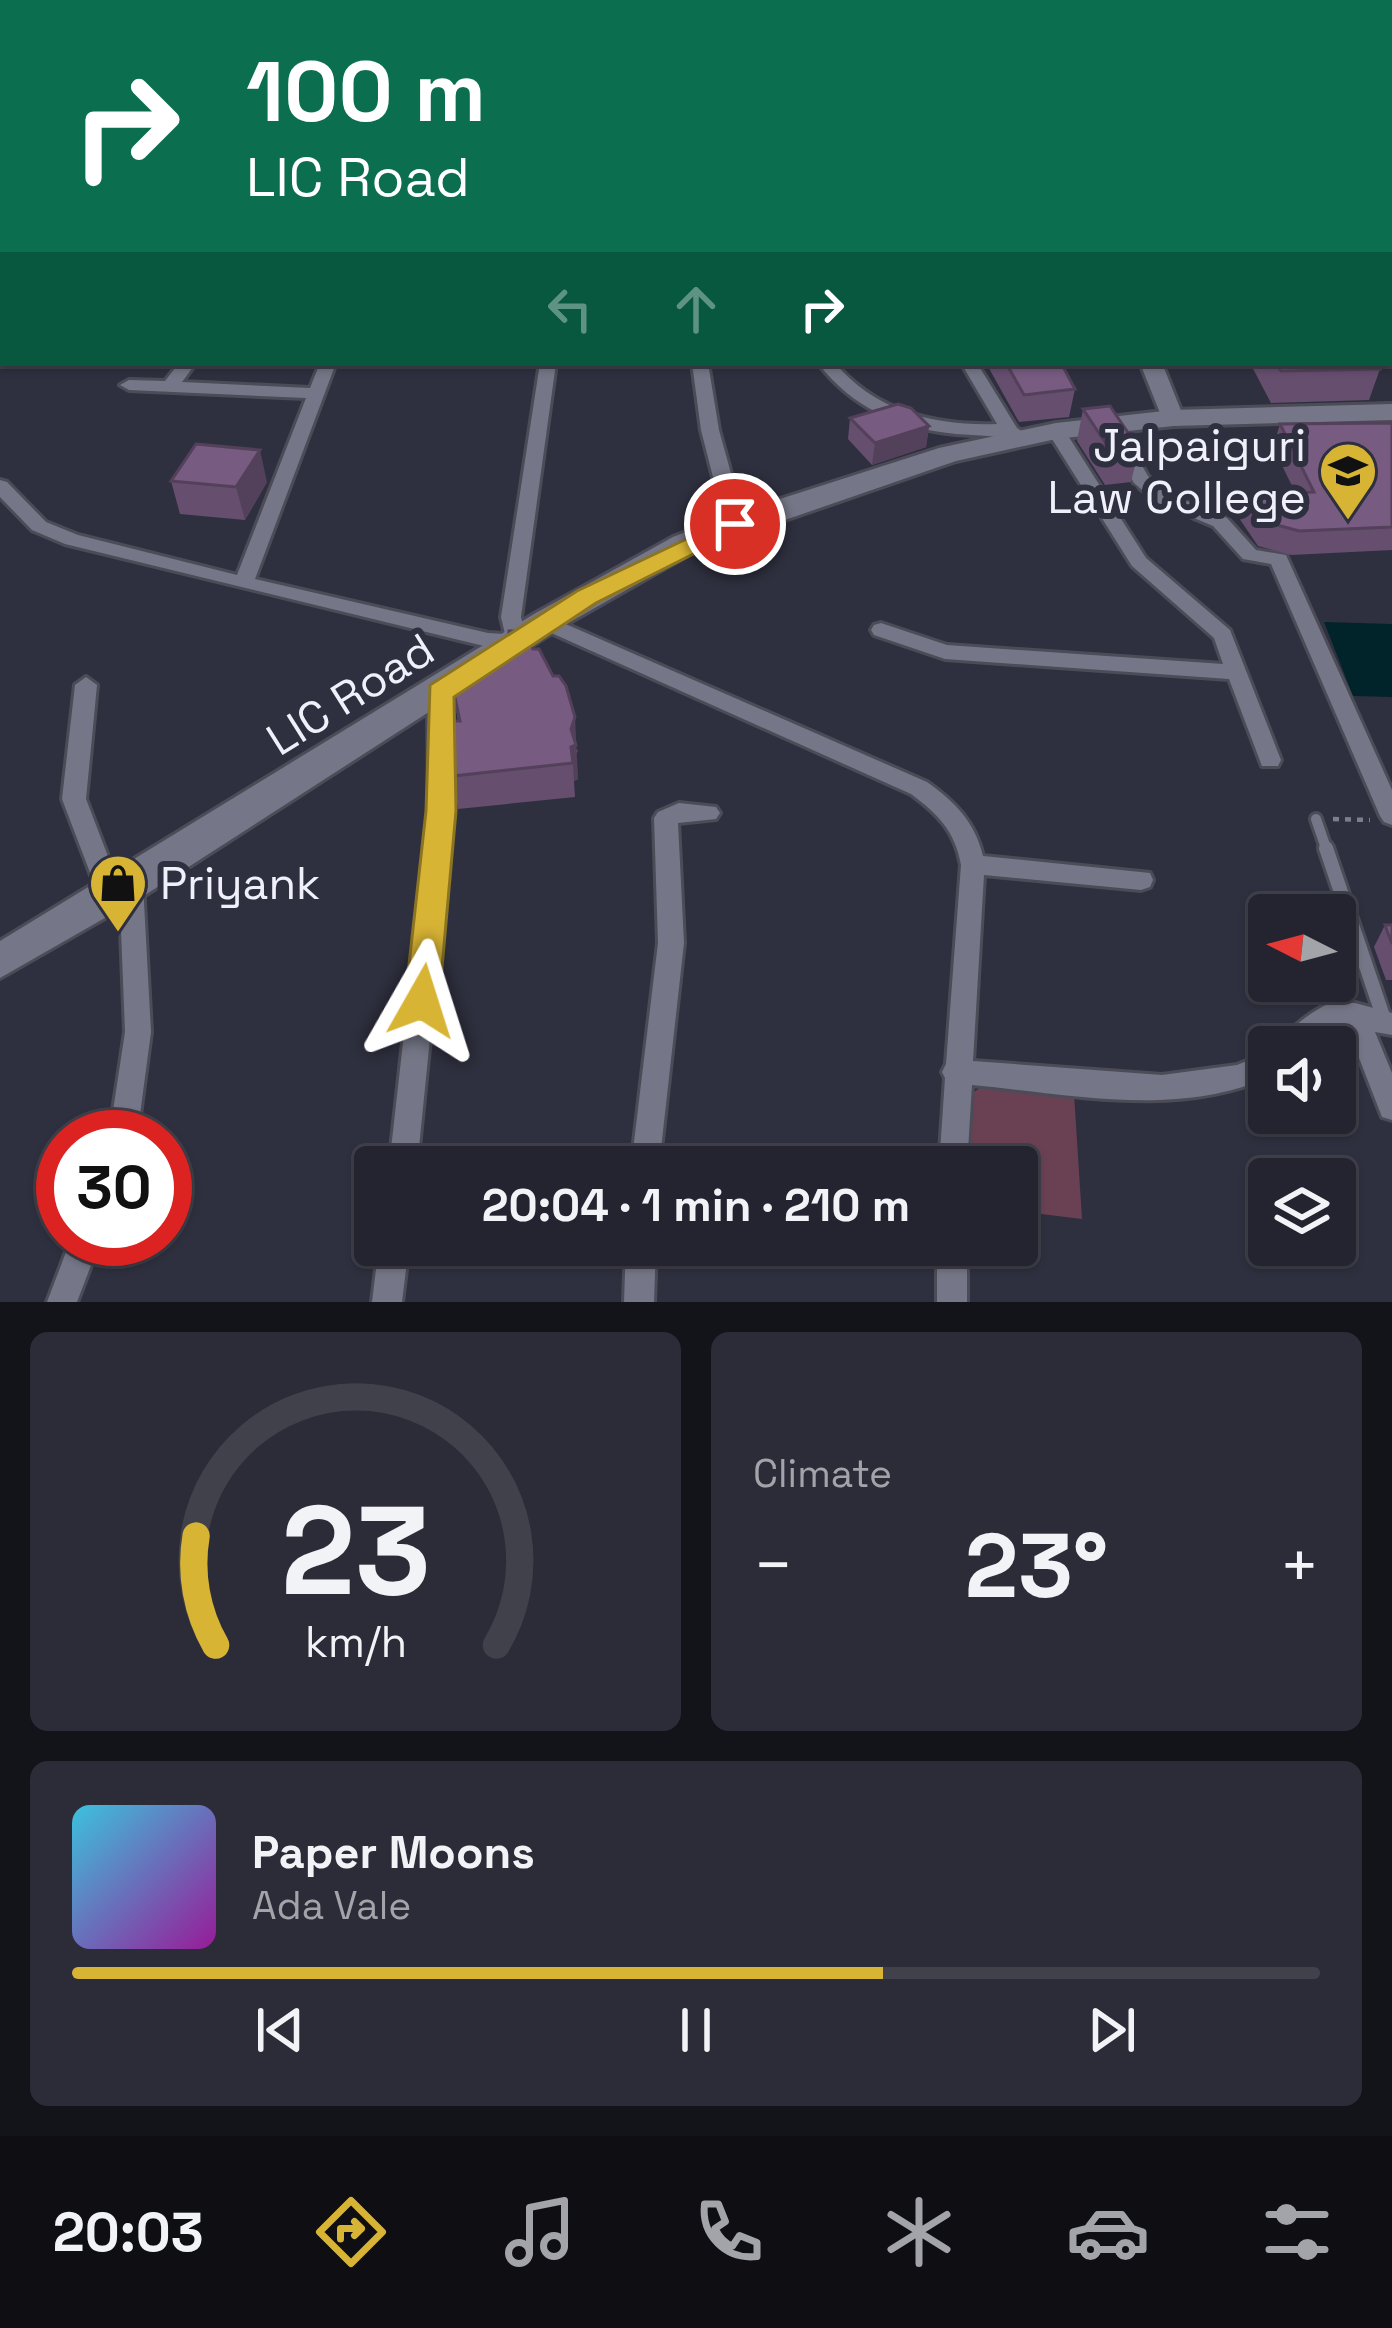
<!DOCTYPE html>
<html lang="en">
<head>
<meta charset="utf-8">
<style>
  :root { --surface:#23242f; --page:#2b2c37; --text:#f1f3f6; --muted:#a3a4aa; --line:#40414b; --accent:#d8b434 }
  body { margin:0; font-family:"Space Grotesk",sans-serif; background:var(--page); color:var(--text); height:100vh; display:flex; flex-direction:column; font-size:45px; white-space:nowrap }
  * { box-sizing:border-box; margin:0 }
  p { font-size:39px; color:var(--muted) }
  .icon { flex:none; width:66px; height:66px; fill:none; stroke:currentColor; stroke-width:2; stroke-linecap:round; stroke-linejoin:round }
  .map { position:relative; height:1302px; overflow:hidden }
  .details { display:flex; flex-direction:column; gap:30px; padding:30px; background:#13141a; flex:1 }
  .details>* { flex:none }
  .guide { position:absolute; left:0px; top:0px; width:1392px; height:366px; box-shadow:0 3px 9px #0004,0 0 0 3px var(--line); background:#0b6e4f; color:#fff; overflow:hidden }
  .needle { width:78px; rotate:276deg }
  .tools { position:absolute; left:1248px; top:894px; display:grid; gap:24px }
  .tools a { display:grid; place-items:center; width:108px; height:108px; border-radius:12px; background:var(--surface); box-shadow:0 3px 9px #0004,0 0 0 3px var(--line); font-size:60px }
  .speed { position:absolute; left:36px; top:1110px; display:flex; gap:24px; font-size:60px; font-weight:700; text-align:center }
  .speed>* { display:grid; place-content:center; width:156px; height:156px; border-radius:50%; background:var(--surface); box-shadow:0 3px 9px #0004,0 0 0 3px var(--line); line-height:1 }
  .speed .limit { border:18px solid #d22; background:#fff; color:#111 }
  .pin { position:absolute; display:grid; place-items:center; width:102px; height:102px; color:#fff; margin:-51px; border:6px solid #fff; border-radius:50%; box-shadow:0 3px 12px #0007 }
  .me { position:absolute; width:132px; margin:-66px; rotate:6deg; stroke-linejoin:round; filter:drop-shadow(0 0 9px #0008) }
  .turn { display:flex; align-items:center; gap:42px; height:252px; padding:0 48px; font-size:54px }
  .turn .icon { width:156px; height:156px; stroke-width:2.5 }
  .turn b { display:block; font-size:84px; line-height:102px }
  .lanes { display:flex; align-items:center; height:114px; padding:0 48px; background:#0003; justify-content:center; gap:60px; direction:ltr }
  .lanes .off { opacity:.35 }
  .big { font-size:90px; font-weight:600; line-height:1.1 }
  .details .card { flex:1; display:flex; flex-direction:column; justify-content:center; gap:18px; min-width:0; padding:0 42px; border-radius:18px; background:var(--page) }
  .details .dial { align-items:center; gap:0 }
  .dial svg { height:312px; overflow:visible; fill:none; stroke:var(--line); stroke-width:7; stroke-linecap:round; text-anchor:middle }
  .dial text { fill:var(--text); stroke:none }
  .song { display:flex; align-items:center; gap:36px }
  .cover { width:144px; height:144px; border-radius:18px; background:linear-gradient(135deg,hsl(190 70% 55%),hsl(300 70% 35%)) }
  .played { height:12px; border-radius:6px; background:linear-gradient(90deg,var(--accent) 65%,var(--line) 65%) }
  .keys { display:flex; justify-content:space-around; direction:ltr }
  .heat { display:flex; justify-content:space-between; align-items:center; font-size:66px; direction:ltr }
  .details .tiles { flex:1; display:grid; gap:30px; grid-template-columns:1fr 1fr }
  .card:last-child { grid-column:span 2 }
  .trip { position:absolute; left:354px; top:1146px; width:684px; height:120px; border-radius:12px; background:var(--surface); box-shadow:0 3px 9px #0004,0 0 0 3px var(--line); font-weight:600; line-height:120px; text-align:center }
  .menu { display:flex; height:192px; justify-content:space-around; align-items:center; background:#0e0e13; color:var(--muted) }
  .menu .icon { width:84px; height:84px }
  .menu .active { color:var(--accent) }
  .menu b { font-size:54px; color:var(--text) }
  .map>svg:first-child { display:block }
  .green { fill:#694153 }
  .water { fill:#01232a }
  .lines { fill:none; stroke-linecap:round; stroke-linejoin:round }
  .service-far2-casing { stroke:#4c4c58; stroke-width:14 }
  .service-far1-casing { stroke:#4c4c58; stroke-width:16 }
  .service-casing { stroke:#4c4c58; stroke-width:20 }
  .minor-casing { stroke:#4c4c58; stroke-width:6 }
  .tertiary-casing { stroke:#4c4c58; stroke-width:6 }
  .secondary-casing { stroke:#4c4c58; stroke-width:6 }
  .path-far1 { stroke:#7d7e8b; stroke-width:3; stroke-dasharray:3 3; stroke-linecap:butt }
  .path { stroke:#7d7e8b; stroke-width:4.5; stroke-dasharray:6 6; stroke-linecap:butt }
  .service-far2 { stroke:#757687; stroke-width:9 }
  .service-far1 { stroke:#757687; stroke-width:10 }
  .service { stroke:#757687; stroke-width:14 }
  .minor { fill:#757687; fill-rule:evenodd }
  .tertiary { fill:#757687; fill-rule:evenodd }
  .secondary { fill:#757687; fill-rule:evenodd }
  .wall { fill:#664e6f }
  .shaded-wall { fill:#53405a }
  .building { fill:#775b81; stroke:#53405a; stroke-width:3 }
  .route { fill:#d8b434; stroke:#8c7522; stroke-width:3 }
  .labels { text-anchor:middle; stroke-width:12; stroke-linejoin:round; paint-order:stroke }
  .poi-label { font-size:45px; fill:#eff0fa; stroke:#2f303f; text-anchor:end }
  .street-label { font-size:45px; fill:#eff0fa; stroke:#2f303f }
</style>
</head>
<body>
<div class="map">
<svg width="1392" height="1302" viewBox="0 0 1392 1302">
  <rect width="100%" height="100%" fill="#2f303f"/>
  <path class="green" d="M984 1085 1074 1094 1082 1219 1017 1211V1167H965L964 1099Z"/>
  <path class="water" d="M1324 622 1392 624V697L1353 696Z"/>
  <g class="lines">
    <defs>
      <path id="service-far2" d="M1389 276 1392 281"/>
      <path id="service-far1" d="M1316 819 1327 851"/>
      <path id="service" d="M1326 848 1384 1019"/>
      <g id="minor">
        <rect x="1389" y="107" width="3" height="8"/>
        <path d="M179 363H196L182 382 310 388 320 363H336L255 579 488 633 505 634 501 617 540 363H556L521 617 527 641 524 646 488 647 65 544 32 530 0 497V480L7 482 46 522 78 535 237 575 306 398 129 390 120 385 129 380 165 381Z"/>
        <path d="M692 363H708L719 430 745 524 742 528 735 530 725 524 701 430Z"/>
        <path d="M818 363H835C876 412 935 426 997 424L961 363H977L1017 428 1030 437 1021 442C999 435 980 436 956 434 901 429 852 408 818 363Z"/>
        <path d="M1056 426 1065 431 1146 558 1230 630 1281 760 1278 766H1262L1229 679 945 659 874 635 871 630 874 625 881 623 947 645 1223 664 1214 638 1132 566 1047 431Z"/>
        <path d="M1121 439 1127 440 1148 476 1170 494 1227 518 1256 550 1286 555 1392 790V825L1384 822 1380 816 1271 564 1243 559 1213 526 1156 502 1134 483 1112 444Z"/>
        <path d="M545 615 927 782C955 802 975 822 983 856L1150 873 1153 880 1150 887 1141 890 984 875 973 1061 1162 1075 1237 1065 1269 1052V1077C1177 1118 1069 1094 972 1085L967 1167H939L945 1078 942 1072 946 1064 961 865C955 831 938 814 911 794L538 627 535 622Z"/>
        <path d="M86 677 97 685 86 799 119 885 122 877 131 874 140 877 143 884 151 1032 137 1137H109L125 1032 120 904 111 907 102 904 62 799 75 685Z"/>
        <path d="M439 684 450 692 453 811 417 1167H389L429 811 428 692Z"/>
        <path d="M679 803 716 807 720 813 716 819 678 823 684 943 659 1167H631L658 943 654 818 658 812Z"/>
        <path d="M1333 1002 1355 1003 1392 1013V1035L1375 1032 1392 1073V1120L1382 1117 1347 1027 1337 1025 1311 1047H1278C1287 1029 1314 1009 1333 1002Z"/>
        <path d="M71 1239H101L77 1302H47Z"/>
        <path d="M379 1245H409L402 1302H372Z"/>
        <path d="M626 1245H656L654 1302H624Z"/>
        <rect x="937" y="1245" width="30" height="57"/>
      </g>
      <g id="tertiary">
        <path d="M0 93 3 94V104L0 103Z"/>
        <path d="M1140 363H1162L1184 418 1181 423H1165L1162 418Z"/>
      </g>
      <path id="secondary" d="M1392 404V420L1173 426 1056 439 956 461 695 551 556 630 145 895 0 978V941L534 614 673 537 724 517 939 448 1056 423 1173 410Z"/>
    </defs>
    <use href="#service-far2" class="service-far2-casing"/>
    <use href="#service-far1" class="service-far1-casing"/>
    <use href="#service" class="service-casing"/>
    <use href="#minor" class="minor-casing"/>
    <use href="#tertiary" class="tertiary-casing"/>
    <use href="#secondary" class="secondary-casing"/>
    <g class="path-far1">
      <path d="M1039 0 1043 3"/>
      <path d="M1140 0 1144 3"/>
      <path d="M1214 0 1223 3"/>
      <path d="M1159 3 1189 0"/>
    </g>
    <path class="path" d="M1333 819 1370 820"/>
    <use href="#service-far2" class="service-far2"/>
    <use href="#service-far1" class="service-far1"/>
    <use href="#service" class="service"/>
    <use href="#minor" class="minor"/>
    <use href="#tertiary" class="tertiary"/>
    <use href="#secondary" class="secondary"/>
  </g>
  <g class="wall">
    <path d="M1079 0H1136V3H1084Z"/>
    <path d="M1310 0H1369L1363 3H1310Z"/>
    <rect x="1389" y="12" width="3" height="52"/>
    <path d="M986 363H1061L1075 389 1069 417 1019 422Z"/>
    <path d="M1250 363H1377L1380 369 1369 400 1271 403Z"/>
    <path d="M1083 409 1139 449 1131 482 1105 485 1077 441Z"/>
    <path d="M850 418 929 426 926 447 872 465 848 439Z"/>
    <path d="M1392 423V550L1291 555 1258 546 1239 518 1247 494 1295 492 1273 447 1280 424Z"/>
    <path d="M171 481 267 482 245 520 180 514Z"/>
    <path d="M493 652 578 751 576 754 578 779 574 781 575 797 458 809 453 776 458 721 451 679 494 659Z"/>
    <path d="M1385 925H1392V980H1386L1374 947Z"/>
  </g>
  <g class="shaded-wall">
    <path d="M1102 0H1136V3H1101Z"/>
    <path d="M1335 0H1369L1363 3H1334Z"/>
    <path d="M929 426 926 447 872 465 875 443Z"/>
    <path d="M260 450 267 482 245 520 236 487Z"/>
    <path d="M575 717 578 779 574 781 571 729Z"/>
  </g>
  <g class="building">
    <path d="M1389 12H1392V43L1389 40Z"/>
    <path d="M1006 363H1061L1075 389 1024 395Z"/>
    <path d="M1276 363H1377L1380 369 1281 371Z"/>
    <path d="M898 404 911 408 929 426 875 443 850 418Z"/>
    <path d="M1110 406 1139 449 1112 453 1083 409Z"/>
    <path d="M1392 423V527L1299 531 1266 522 1247 494 1314 492 1280 424Z"/>
    <path d="M196 444 260 450 236 487 171 481Z"/>
    <path d="M509 631H526L533 649H539L553 676H559L566 686 575 717 571 729 576 745 571 747 573 763 453 776 451 736 454 721H460L451 679 477 662 495 659 493 652 508 649Z"/>
    <path d="M1385 925H1392V944Z"/>
  </g>
  <path class="route" d="M735 516 743 518V529L596 603 454 697 456 811 439 1001 434 1011 422 1016 410 1011 405 1001 426 811 430 685 577 591Z"/>
  <defs>
    <symbol id="university-pin" viewBox="-11 -11 22 30"><path d="M0 17L-7.5 6A9.5 9.5 0 1 1 7.5 6Z" fill="#d8b434" stroke="#2f303f"/><path d="M0-5L7-2L0 1L-7-2ZM-4 1L0 2.5L4 1V4Q0 6-4 4Z" fill="#111"/></symbol>
    <symbol id="shop-pin" viewBox="-11 -11 22 30"><path d="M0 17L-7.5 6A9.5 9.5 0 1 1 7.5 6Z" fill="#d8b434" stroke="#2f303f"/><path d="M-5-2.5h2.3a2.7 3.5 0 0 1 5.4 0H5L5.5 6h-11ZM-1.5-2.5h3a1.5 2.3 0 0 0-3 0Z" fill="#111"/></symbol>
  </defs>
  <g fill-rule="evenodd">
    <use href="#university-pin" x="1315" y="438" width="66" height="90"/>
    <use href="#shop-pin" x="85" y="850" width="66" height="90"/>
  </g>
  <g class="labels">
    <g class="poi-label">
      <text x="1306" y="461">Jalpaiguri<tspan x="1306" dy="52">Law College</tspan></text>
      <text x="160" y="899" text-anchor="start">Priyank</text>
    </g>
    <g class="street-label">
      <text transform="translate(350 694) rotate(-32)" y="16">LIC Road</text>
    </g>
  </g>
</svg>
<div class="tools">
<a><svg class="needle" viewBox="-14 -14 28 28"><path d="M0-13l5 13h-10z" fill="#e53935"/><path d="M0 13l5-13h-10z" fill="#a3a4aa"/></svg></a>
<a><svg class="icon" aria-label="sound" viewBox="0 0 24 24"><path d="M4 9h4l5-4v14l-5-4H4zM17 9q2 3 0 6"/></svg></a>
<a><svg class="icon" aria-label="layers" viewBox="0 0 24 24"><path d="M12 4l9 5-9 5-9-5zM3 14l9 5 9-5"/></svg></a>
</div>
<div class="speed"><div class="limit">30</div></div>
<div class="pin" style="left:735px;top:524px;background:#d93025"><svg class="icon" aria-label="arrive" viewBox="0 0 24 24"><path d="M6 21V4h12l-3 4 3 4H6"/></svg></div>
<svg class="me" style="left:422px;top:1001px" viewBox="-20 -20 40 40"><path d="M0-17L14 15 0 8-14 15z" fill="#d8b434" stroke="#fff" stroke-width="4"/></svg>
<div class="trip">20:04 · 1 min · 210 m</div>
<div class="guide">
<div class="turn"><svg class="icon" aria-label="right" viewBox="0 0 24 24"><path d="M7 20v-9h11M14 6l5 5-5 5"/></svg><div><b>100 m</b>LIC Road</div></div>
<div class="lanes"><svg class="icon off" aria-label="left" viewBox="0 0 24 24"><path d="M17 20v-9H6M10 6l-5 5 5 5"/></svg><svg class="icon off" aria-label="ahead" viewBox="0 0 24 24"><path d="M12 20V5M6 11l6-6 6 6"/></svg><svg class="icon" aria-label="right" viewBox="0 0 24 24"><path d="M7 20v-9h11M14 6l5 5-5 5"/></svg></div>
</div>
</div>
<section class="details">
<div class="tiles">
<div class="card dial"><svg viewBox="0 0 100 80">
<path d="M14 69A42 42 0 1 1 86 69"/>
<path d="M14 69A42 42 0 0 1 9 41" stroke="#d8b434"/>
<text x="50" y="56" font-size="32" font-weight="700">23</text>
<text x="50" y="72" font-size="11">km/h</text>
</svg></div>
<div class="card"><p>Climate</p>
<div class="heat"><a>−</a><b class="big">23°</b><a>+</a></div>
</div>
<div class="card">
<div class="song"><i class="cover"></i><div><b>Paper Moons</b><p>Ada Vale</p></div></div>
<div class="played"></div>
<div class="keys"><svg class="icon" aria-label="previous" viewBox="0 0 24 24"><path d="M18 5L8 12l10 7zM5 5v14"/></svg><svg class="icon" aria-label="pause" viewBox="0 0 24 24"><path d="M8 5v14M16 5v14"/></svg><svg class="icon" aria-label="next" viewBox="0 0 24 24"><path d="M6 5l10 7-10 7zM19 5v14"/></svg></div>
</div>
</div>
</section>
<nav class="menu">
<b>20:03</b>
<svg class="icon active" aria-label="directions" viewBox="0 0 24 24"><path d="M12 3l9 9-9 9-9-9zM9 14v-3h6M13 9l2 2-2 2"/></svg>
<svg class="icon" aria-label="music" viewBox="0 0 24 24"><path d="M9 18V5l10-2v13"/><circle cx="6" cy="18" r="3"/><circle cx="16" cy="16" r="3"/></svg>
<svg class="icon" aria-label="phone" viewBox="0 0 24 24"><path d="M5 4h4l2 5-3 2q2 4 5 5l2-3 5 2v4C11 20 4 13 5 4z"/></svg>
<svg class="icon" aria-label="climate" viewBox="0 0 24 24"><path d="M12 3v18M4 7l16 10M4 17L20 7"/></svg>
<svg class="icon" aria-label="car" viewBox="0 0 24 24"><path d="M5 17H2v-5l4-1 3-4h7l3 4 3 1v5h-3M9 17h6M6 11h13"/><circle cx="7" cy="17" r="2"/><circle cx="17" cy="17" r="2"/></svg>
<svg class="icon" aria-label="filters" viewBox="0 0 24 24"><path d="M4 7h16M4 17h16"/><circle cx="9" cy="7" r="2"/><circle cx="15" cy="17" r="2"/></svg>
</nav>
</body>
</html>
